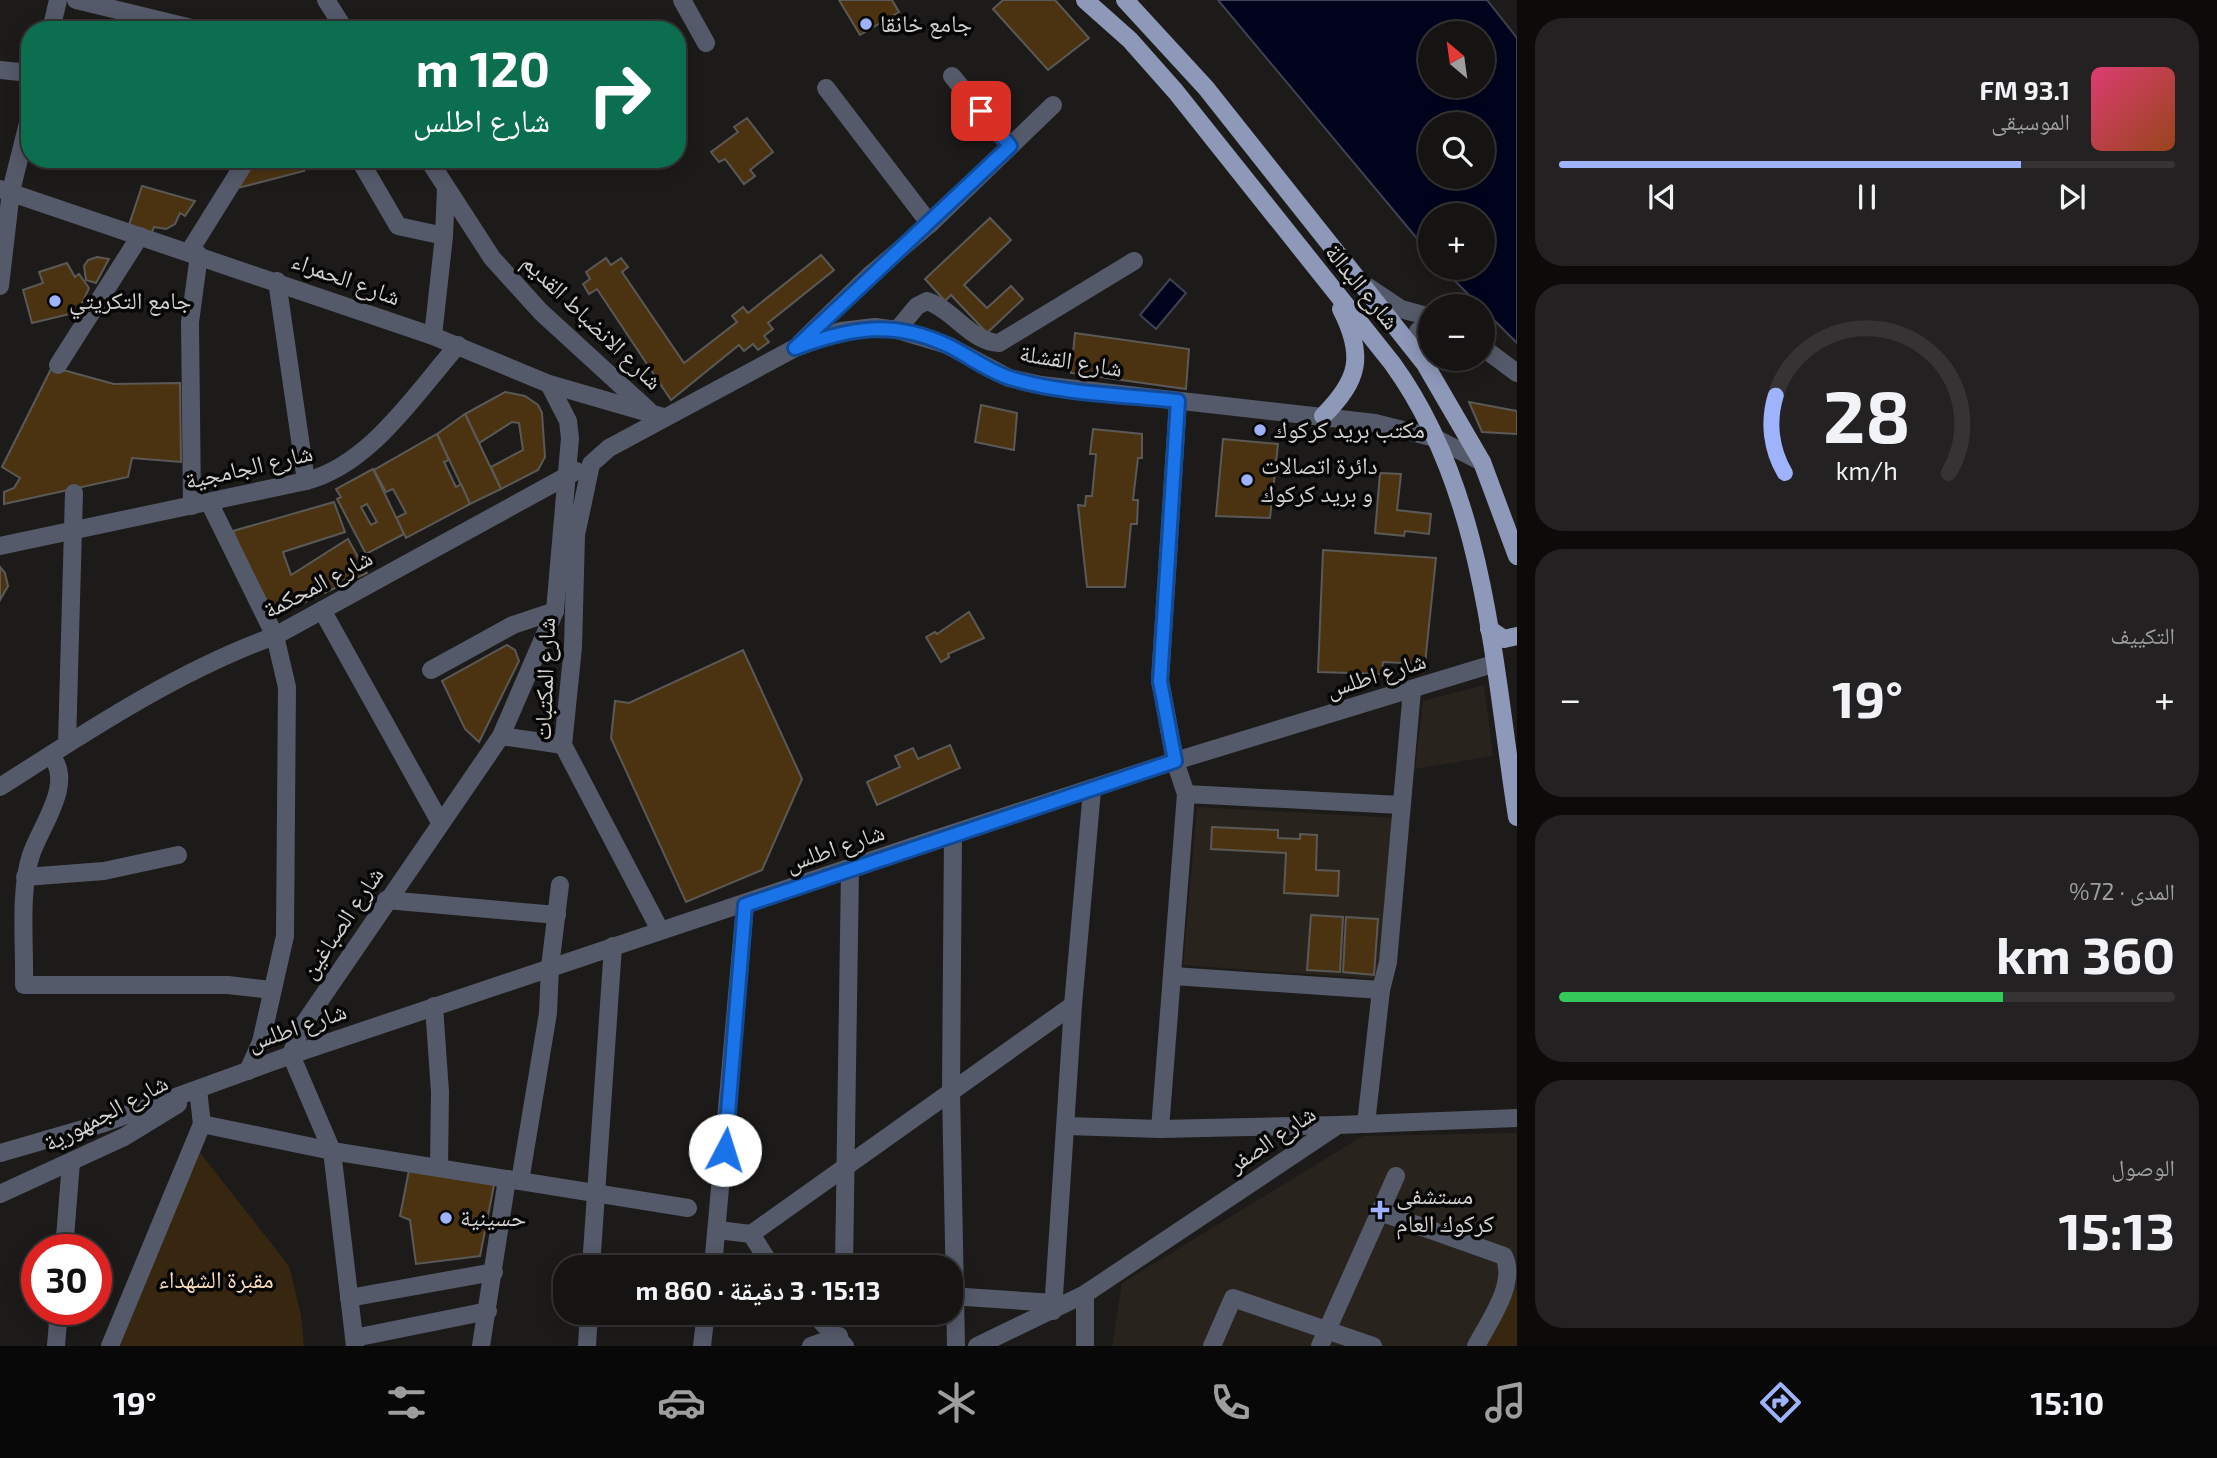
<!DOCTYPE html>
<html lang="ar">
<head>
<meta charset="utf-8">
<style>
  :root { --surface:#161413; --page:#232121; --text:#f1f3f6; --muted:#9e9ea0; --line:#353333; --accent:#9fb3fd }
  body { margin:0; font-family:"Exo 2","Noto Naskh Arabic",sans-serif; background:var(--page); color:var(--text); direction:rtl; height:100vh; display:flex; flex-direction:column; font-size:26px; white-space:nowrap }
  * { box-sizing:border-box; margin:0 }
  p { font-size:23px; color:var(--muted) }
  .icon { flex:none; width:38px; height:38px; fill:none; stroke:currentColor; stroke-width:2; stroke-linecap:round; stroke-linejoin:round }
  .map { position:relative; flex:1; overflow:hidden; direction:ltr }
  .sheet { display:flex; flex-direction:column; gap:18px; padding:18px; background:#0c0b0a; width:700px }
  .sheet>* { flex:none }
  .top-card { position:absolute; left:21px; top:21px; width:665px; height:147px; border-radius:28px; box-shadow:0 4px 18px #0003,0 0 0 2px var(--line); direction:rtl; background:#0b6e4f; color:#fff; overflow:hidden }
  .needle { width:46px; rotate:331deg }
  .fabs { position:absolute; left:1418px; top:21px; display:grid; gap:14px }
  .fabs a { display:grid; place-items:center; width:77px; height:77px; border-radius:50%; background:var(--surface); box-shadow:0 4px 18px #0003,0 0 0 2px var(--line); font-size:35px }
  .speed { position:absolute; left:21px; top:1234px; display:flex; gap:14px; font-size:35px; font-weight:700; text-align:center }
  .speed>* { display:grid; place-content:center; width:91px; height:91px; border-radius:50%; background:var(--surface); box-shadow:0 4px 18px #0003,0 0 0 2px var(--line); line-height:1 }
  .speed .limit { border:10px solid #d22; background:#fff; color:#111 }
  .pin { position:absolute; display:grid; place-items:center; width:60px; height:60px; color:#fff; margin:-30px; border-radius:14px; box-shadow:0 4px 10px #0006 }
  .me { position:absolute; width:77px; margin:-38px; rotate:5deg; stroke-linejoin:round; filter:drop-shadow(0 0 5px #0008) }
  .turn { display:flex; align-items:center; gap:24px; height:147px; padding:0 21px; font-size:32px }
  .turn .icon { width:91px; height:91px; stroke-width:2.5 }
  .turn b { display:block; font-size:49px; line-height:60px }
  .big { font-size:52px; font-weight:700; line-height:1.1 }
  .sheet .card { flex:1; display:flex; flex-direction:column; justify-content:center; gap:10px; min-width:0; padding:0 24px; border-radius:28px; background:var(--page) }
  .sheet .dial { align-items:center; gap:0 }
  .dial svg { height:182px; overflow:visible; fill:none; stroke:var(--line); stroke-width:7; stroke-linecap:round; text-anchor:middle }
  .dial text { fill:var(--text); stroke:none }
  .song { display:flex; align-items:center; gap:21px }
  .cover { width:84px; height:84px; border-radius:10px; background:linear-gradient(135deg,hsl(340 70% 55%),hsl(20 70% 35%)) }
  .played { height:7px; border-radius:4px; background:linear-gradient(90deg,var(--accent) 75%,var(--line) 75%) }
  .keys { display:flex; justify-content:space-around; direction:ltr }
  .heat { display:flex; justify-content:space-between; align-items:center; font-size:38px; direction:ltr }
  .charge { height:10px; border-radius:5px; background:linear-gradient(90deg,#34c759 72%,var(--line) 0) }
  .trip { position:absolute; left:553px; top:1255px; width:410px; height:70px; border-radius:28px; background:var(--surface); box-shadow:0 4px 18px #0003,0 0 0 2px var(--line); font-weight:700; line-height:70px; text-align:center; direction:rtl }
  .tabs { display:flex; height:112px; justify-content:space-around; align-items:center; background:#090808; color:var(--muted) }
  .tabs .icon { width:49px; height:49px }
  .tabs .active { color:var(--accent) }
  .tabs b { font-size:32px; color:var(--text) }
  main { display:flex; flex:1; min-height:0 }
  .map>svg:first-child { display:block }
  .built { fill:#28241d }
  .green { fill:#372610 }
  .water { fill:#02031d; stroke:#404152; stroke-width:2; fill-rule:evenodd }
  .building { fill:#4b3312; stroke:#5b5956; stroke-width:2; fill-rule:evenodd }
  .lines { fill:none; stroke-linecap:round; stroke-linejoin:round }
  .minor { stroke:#555a6a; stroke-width:18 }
  .major { stroke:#8e98b9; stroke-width:18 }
  .route-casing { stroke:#114b97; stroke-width:18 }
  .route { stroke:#1a73e8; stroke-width:12 }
  .poi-dot { fill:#9fb3fd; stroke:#070606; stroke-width:2.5 }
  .labels { text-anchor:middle; stroke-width:7; stroke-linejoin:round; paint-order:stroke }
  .poi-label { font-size:24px; fill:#d2d1cf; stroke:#070606; text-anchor:start }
  .street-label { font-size:24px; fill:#d2d1cf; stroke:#070606 }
  .park-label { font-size:24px; fill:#f8dcbb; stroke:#070606 }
</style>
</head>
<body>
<main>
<section class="sheet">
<div class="card">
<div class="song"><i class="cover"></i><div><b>93.1 FM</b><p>الموسيقى</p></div></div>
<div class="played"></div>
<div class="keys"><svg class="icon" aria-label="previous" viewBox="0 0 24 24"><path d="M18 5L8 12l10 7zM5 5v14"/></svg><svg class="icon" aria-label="pause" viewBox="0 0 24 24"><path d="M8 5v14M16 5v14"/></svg><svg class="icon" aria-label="next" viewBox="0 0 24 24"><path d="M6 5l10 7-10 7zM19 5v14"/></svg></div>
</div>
<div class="card dial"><svg viewBox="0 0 100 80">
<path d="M14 69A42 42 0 1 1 86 69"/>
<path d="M14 69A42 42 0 0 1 10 35" stroke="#9fb3fd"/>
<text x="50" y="56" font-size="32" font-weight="700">28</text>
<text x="50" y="72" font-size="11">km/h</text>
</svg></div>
<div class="card"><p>التكييف</p>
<div class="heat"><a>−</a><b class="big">19°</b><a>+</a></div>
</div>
<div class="card"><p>المدى · 72%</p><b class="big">360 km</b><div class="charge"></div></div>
<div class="card"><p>الوصول</p><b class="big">15:13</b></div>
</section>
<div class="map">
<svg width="1517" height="1346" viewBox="0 0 1517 1346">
  <rect width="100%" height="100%" fill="#1d1b19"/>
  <g class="built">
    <path d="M1484 685 1493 756 1415 769 1423 701Z"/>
    <path d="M1197 807 1396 818 1377 979 1183 965Z"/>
    <path d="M1517 1133V1346H1112L1122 1283 1363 1136Z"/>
  </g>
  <g class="green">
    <path d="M198 1150 289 1266 301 1315 304 1346H120Z"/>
    <path d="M1509 1288 1517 1291V1346H1484Z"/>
  </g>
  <g class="water">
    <path d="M1218 0H1487L1517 38V343L1442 268H1482V215H1430V254ZM1430 33H1482V86H1430ZM1430 124H1482V177H1430Z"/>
    <path d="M1170 279 1186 293 1156 329 1140 315Z"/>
  </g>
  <g class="building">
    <path d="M839 0H892L899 12 860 35Z"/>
    <path d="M1003 0H1055L1089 38 1048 70 993 9Z"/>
    <path d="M747 118 773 152 750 170 755 176 744 184 725 159 719 162 711 152 738 132 734 127Z"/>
    <path d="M257 159H311L304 171 238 188Z"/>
    <path d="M142 186 195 201 185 216 180 213 175 224 166 229 154 227 151 235 129 225Z"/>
    <path d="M990 218 1011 240 964 285 987 308 1011 286 1023 299 987 333 951 295 945 301 925 279Z"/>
    <path d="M821 255 834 270 768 323 773 329 764 336 769 342 758 350 753 344 744 351 739 345 671 400 597 289 589 294 583 284 590 279 586 272 606 258 611 265 621 258 628 267 622 272 684 363 737 322 732 316 743 307 748 313Z"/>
    <path d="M97 257 109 259 96 283 86 280 84 266 88 260Z"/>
    <path d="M67 263 75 277 79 274 89 288 78 312 32 323 23 290 43 283 39 272Z"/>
    <path d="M1075 333 1189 349 1186 389 1071 373Z"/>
    <path d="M52 367 114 384 180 383 181 462 132 458 128 477 4 504V492L14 488 20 478 2 467Z"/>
    <path d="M505 392 525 396 538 405 542 413 545 457 538 470 501 489 491 467 523 450 519 423 512 422 479 443 465 414Z"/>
    <path d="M1469 402 1517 411V434L1482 432Z"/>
    <path d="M981 405 1017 413 1014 450 975 442Z"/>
    <path d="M465 414 501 489 470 504 437 434Z"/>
    <path d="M1093 429 1142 434V458H1138L1133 500H1138L1137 524H1131L1125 587H1087L1078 505 1085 506 1086 496H1092L1096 454H1090Z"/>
    <path d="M437 434 449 460 444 462 456 487 461 484 470 504 406 538 396 518 406 513 393 489 386 492 374 470Z"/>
    <path d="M1223 439 1278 444 1270 518 1216 516Z"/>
    <path d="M373 469 404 534 366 554 337 499 341 497 336 489ZM367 504 377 522 371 525 361 507Z"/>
    <path d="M1380 473 1401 474 1397 510 1431 514 1429 534 1405 531 1404 536 1375 533Z"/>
    <path d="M334 502 345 532 283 552 291 575 348 539 367 573 269 619 233 531Z"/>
    <path d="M1323 550 1436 558 1425 664 1383 662 1382 674 1318 672Z"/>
    <path d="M0 567 5 573 8 586 0 600Z"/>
    <path d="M969 612 984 638 948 654 949 657 941 662 926 637 935 632 937 634Z"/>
    <path d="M507 645 515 650 519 661 479 742 465 729 442 681Z"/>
    <path d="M743 650 802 779 762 870 686 902 611 738 615 701 629 703Z"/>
    <path d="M950 745 960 768 877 805 867 782 900 767 895 756 913 748 918 759Z"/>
    <path d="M1212 827 1278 830V838L1300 839V834L1317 835 1316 870 1339 871 1338 896 1284 893 1286 853 1211 849Z"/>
    <path d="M1311 915 1343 917 1340 972 1307 970Z"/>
    <path d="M1346 917 1378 919 1374 975 1343 972Z"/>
    <path d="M409 1170 495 1180 480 1256 416 1264 410 1220 400 1216Z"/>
  </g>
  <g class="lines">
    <g class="minor">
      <path d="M76 0 200 30"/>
      <path d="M326 0 345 30"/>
      <path d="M682 0 706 43"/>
      <path d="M51 30 58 0"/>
      <path d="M0 70 30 73"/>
      <path d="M952 76 1010 146"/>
      <path d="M826 88 930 224"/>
      <path d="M359 159 398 226 444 236"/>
      <path d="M428 159 492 258 541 312 648 410"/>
      <path d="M0 189 433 336 549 384 663 417"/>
      <path d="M189 252 247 159"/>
      <path d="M277 281 306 481"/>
      <path d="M0 286 11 191 30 115"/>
      <path d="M1368 287 1401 309 1430 317"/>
      <path d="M897 330 917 306 927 301C954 310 971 342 999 343L1134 261"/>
      <path d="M433 336 444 236 446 189"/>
      <path d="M800 343 871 274 930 224 1053 105"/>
      <path d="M1482 347 1517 373"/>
      <path d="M1418 355V331L1430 322"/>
      <path d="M58 365 140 236"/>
      <path d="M209 502 275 636 287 687 285 936 261 1042 248 1071"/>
      <path d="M192 506 190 322 199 255"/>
      <path d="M0 546 306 481C370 465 416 393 458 345"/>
      <path d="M322 610 440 822"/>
      <path d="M431 670 513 625 555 611"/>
      <path d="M501 736 563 745"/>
      <path d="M67 744 74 493"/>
      <path d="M50 755C76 782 40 827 31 855 19 891 25 946 24 985H228L271 990"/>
      <path d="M0 787C86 732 179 670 275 636L576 471"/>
      <path d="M1186 794 1401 805"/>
      <path d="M953 834 951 1091 956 1346"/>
      <path d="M25 877 104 871 178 855"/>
      <path d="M386 900 557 915"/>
      <path d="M660 930 563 745 573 647 576 535 591 464 609 448 795 348 841 331 875 327 897 330 947 345 1009 378 1041 385 1375 423 1435 438 1482 462"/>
      <path d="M1173 976 1381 990"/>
      <path d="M434 1006 440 1092 439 1167"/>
      <path d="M198 1090 202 1124 332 1151 688 1208"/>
      <path d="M1366 1124 1381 990 1388 962 1412 690"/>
      <path d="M1067 1126 1160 1129 1338 1125"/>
      <path d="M1160 1129 1186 794 1175 761 1160 680 1178 401"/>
      <path d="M0 1153 104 1123 291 1055 929 841 1175 761 1493 664"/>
      <path d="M520 1181 548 1013 550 967 560 885"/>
      <path d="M0 1194 124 1137 178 1104"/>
      <path d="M1380 1212 1504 1256C1517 1284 1489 1321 1476 1346"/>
      <path d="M718 1230 751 1234 772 1267"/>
      <path d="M751 1234 1073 1005"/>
      <path d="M64 1250 71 1162"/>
      <path d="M591 1267 613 946"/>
      <path d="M713 1267 745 905"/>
      <path d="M844 1267 850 869"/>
      <path d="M1085 1294V1346"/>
      <path d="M950 1296 1054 1303"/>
      <path d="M349 1298 494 1272"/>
      <path d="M1053 1311 1073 1005 1092 790"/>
      <path d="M812 1312 845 1346"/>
      <path d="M354 1338 488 1311"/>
      <path d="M56 1346 59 1309"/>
      <path d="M110 1346 202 1124"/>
      <path d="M355 1346 332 1151 291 1055 301 1028 501 736 555 611 570 438 568 421 549 384"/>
      <path d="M481 1346 507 1179"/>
      <path d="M587 1346 589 1312"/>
      <path d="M702 1346 706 1312"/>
      <path d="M811 1346 839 1336"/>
      <path d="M977 1346 1085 1294 1338 1125 1517 1118"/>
      <path d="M1212 1346 1233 1298 1373 1346"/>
      <path d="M1320 1346 1396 1176"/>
    </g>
    <g class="major">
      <path d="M1085 0 1130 40 1176 92 1392 363C1486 492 1493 665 1517 817"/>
      <path d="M1125 0 1206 88 1425 364 1482 462 1517 556"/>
      <path d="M1323 416C1359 380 1365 356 1341 309"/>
      <path d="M1489 629 1504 639 1517 636"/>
    </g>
  </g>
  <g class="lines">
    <defs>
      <path id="route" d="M725 1150 745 905 1175 761 1160 681 1178 401C1125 395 1061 394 1010 378 988 371 969 356 949 346 893 319 850 328 795 348L1010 146 981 111"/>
    </defs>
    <use href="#route" class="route-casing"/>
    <use href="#route" class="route"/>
  </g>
  <g class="poi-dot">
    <circle cx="866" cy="24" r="7"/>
    <circle cx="55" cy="301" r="7"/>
    <circle cx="1260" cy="430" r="7"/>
    <circle cx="1247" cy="480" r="7"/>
    <path d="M1376.5 1199.5h7v7h7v7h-7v7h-7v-7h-7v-7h7z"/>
    <circle cx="446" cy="1218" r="7"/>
  </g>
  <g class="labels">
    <g class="poi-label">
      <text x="880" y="32">جامع خانقا</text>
      <text x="69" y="309">جامع التكريتي</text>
      <text x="1274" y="438">مكتب بريد كركوك</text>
      <text x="1261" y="474">دائرة اتصالات<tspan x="1261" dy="28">و بريد كركوك</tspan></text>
      <text x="1396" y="1204">مستشفى<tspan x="1396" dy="28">كركوك العام</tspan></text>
      <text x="460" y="1226">حسينية</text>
    </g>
    <g class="street-label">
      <text transform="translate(346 279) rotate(20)" y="8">شارع الحمراء</text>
      <text transform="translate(1362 287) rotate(51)" y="8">شارع البدالة</text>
      <text transform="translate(592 322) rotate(44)" y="8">شارع الانضباط القديم</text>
      <text transform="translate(1071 361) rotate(9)" y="8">شارع القشلة</text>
      <text transform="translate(249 467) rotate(-13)" y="8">شارع الجامجية</text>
      <text transform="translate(318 584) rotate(-28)" y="8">شارع المحكمة</text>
      <text transform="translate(1376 675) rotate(-17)" y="8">شارع اطلس</text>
      <text transform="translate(545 679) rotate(-88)" y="8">شارع المكتبات</text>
      <text transform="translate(835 848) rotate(-19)" y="8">شارع اطلس</text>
      <text transform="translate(342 923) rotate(-56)" y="8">شارع الصباغين</text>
      <text transform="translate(297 1027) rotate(-19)" y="8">شارع اطلس</text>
      <text transform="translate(106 1113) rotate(-28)" y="8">شارع الجمهورية</text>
      <text transform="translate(1272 1139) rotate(-34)" y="8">شارع الصفر</text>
    </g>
    <g class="park-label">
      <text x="216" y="1288">مقبرة الشهداء</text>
    </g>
  </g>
</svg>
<div class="fabs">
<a><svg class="needle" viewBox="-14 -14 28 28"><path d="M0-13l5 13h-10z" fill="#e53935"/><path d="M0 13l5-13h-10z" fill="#9e9ea0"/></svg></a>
<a><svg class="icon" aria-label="search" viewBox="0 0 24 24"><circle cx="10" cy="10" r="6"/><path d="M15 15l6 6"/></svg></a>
<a>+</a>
<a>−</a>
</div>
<div class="speed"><div class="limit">30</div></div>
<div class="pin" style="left:981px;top:111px;background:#d93025"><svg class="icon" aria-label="arrive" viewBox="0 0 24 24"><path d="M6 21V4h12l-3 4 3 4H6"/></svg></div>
<svg class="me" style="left:725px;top:1150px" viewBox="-20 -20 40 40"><circle r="19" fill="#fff"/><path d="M0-13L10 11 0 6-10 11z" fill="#1a73e8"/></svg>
<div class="trip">15:13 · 3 دقيقة · 860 m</div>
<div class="top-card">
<div class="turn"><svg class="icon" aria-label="right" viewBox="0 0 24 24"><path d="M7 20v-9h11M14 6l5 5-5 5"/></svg><div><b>120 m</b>شارع اطلس</div></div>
</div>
</div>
</main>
<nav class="tabs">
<b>15:10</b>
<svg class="icon active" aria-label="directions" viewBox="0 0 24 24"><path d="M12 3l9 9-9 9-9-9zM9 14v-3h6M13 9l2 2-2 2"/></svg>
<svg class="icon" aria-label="music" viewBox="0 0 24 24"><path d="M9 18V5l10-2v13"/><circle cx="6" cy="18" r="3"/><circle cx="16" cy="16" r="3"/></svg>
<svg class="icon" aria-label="phone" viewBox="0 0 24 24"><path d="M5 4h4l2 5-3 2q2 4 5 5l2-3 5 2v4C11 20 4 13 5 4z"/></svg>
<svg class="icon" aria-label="climate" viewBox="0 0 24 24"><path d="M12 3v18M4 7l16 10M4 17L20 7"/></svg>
<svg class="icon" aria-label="car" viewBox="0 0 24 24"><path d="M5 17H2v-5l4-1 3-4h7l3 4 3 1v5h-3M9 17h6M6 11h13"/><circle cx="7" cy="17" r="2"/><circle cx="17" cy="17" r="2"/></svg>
<svg class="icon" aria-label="filters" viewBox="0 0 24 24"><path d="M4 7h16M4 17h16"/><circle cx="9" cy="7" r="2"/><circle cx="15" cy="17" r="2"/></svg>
<b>19°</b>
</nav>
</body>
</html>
